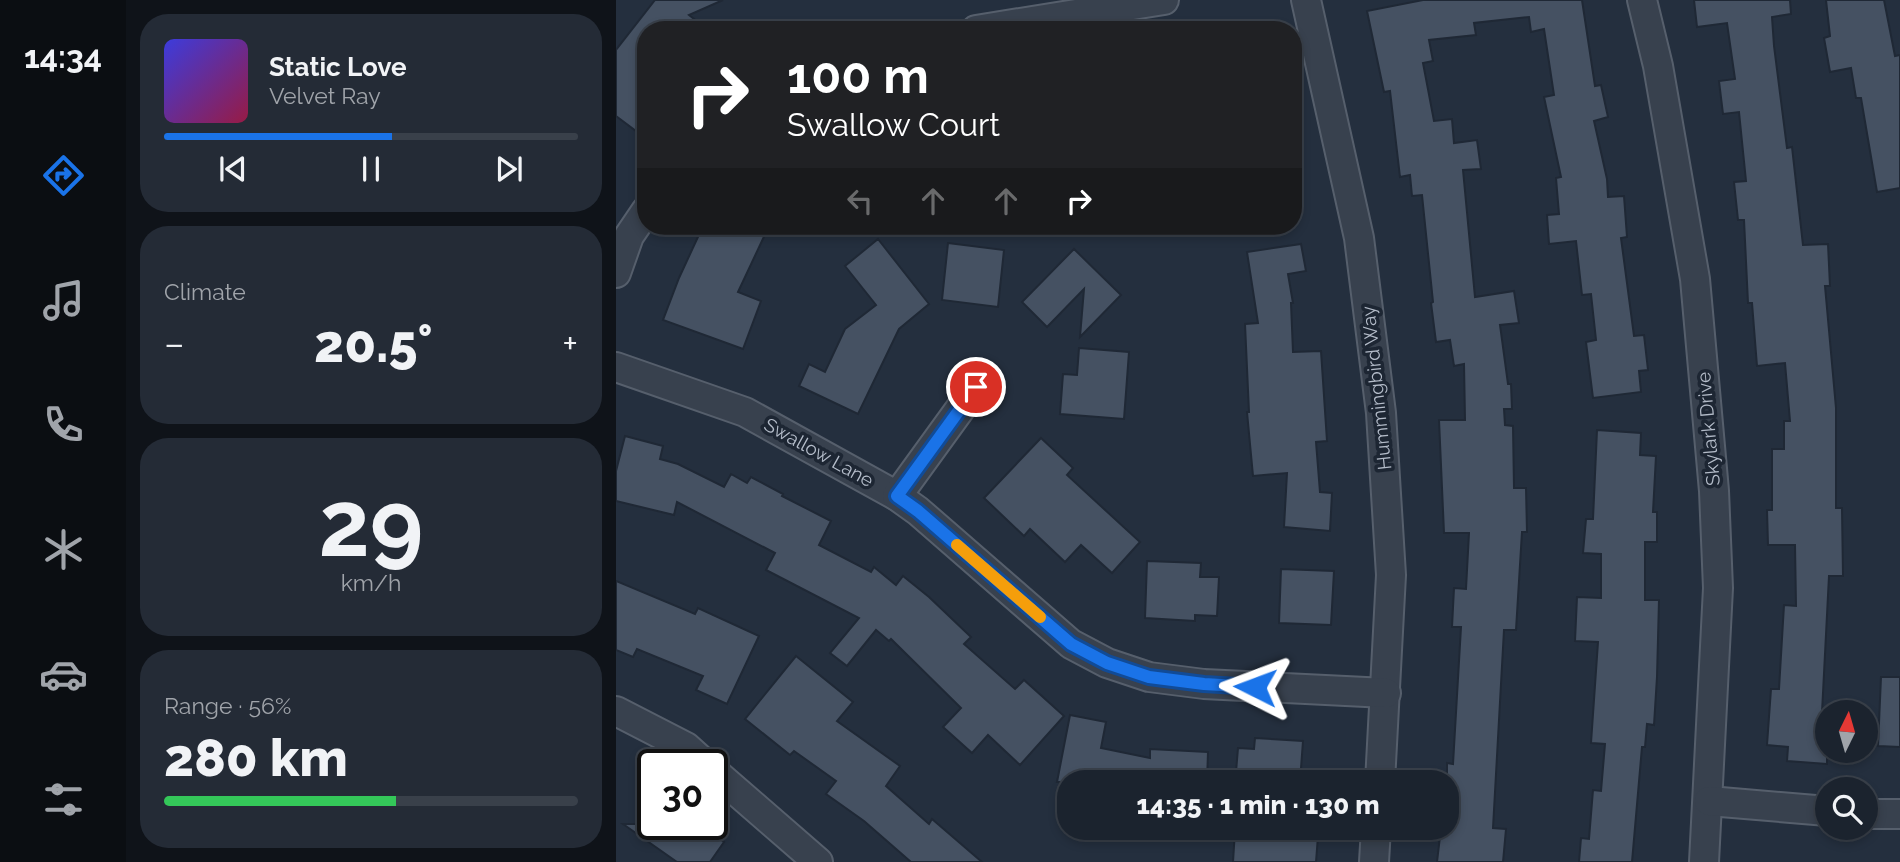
<!DOCTYPE html>
<html lang="en">
<head>
<meta charset="utf-8">
<style>
  :root { --surface:#1b232e; --page:#242b36; --text:#f1f3f6; --muted:#a0a4aa; --line:#39404a; --accent:#1a73e8 }
  body { margin:0; font-family:Raleway,sans-serif; background:var(--page); color:var(--text); height:100vh; display:flex; flex-direction:column; font-size:26px; white-space:nowrap }
  * { box-sizing:border-box; margin:0 }
  p { font-size:23px; color:var(--muted) }
  .icon { flex:none; width:38px; height:38px; fill:none; stroke:currentColor; stroke-width:2; stroke-linecap:round; stroke-linejoin:round }
  .map { position:relative; flex:1; overflow:hidden }
  .panel { display:flex; flex-direction:column; gap:14px; padding:14px; background:#0f1319; width:490px }
  .panel>* { flex:none }
  .top-card { position:absolute; left:21px; top:21px; width:665px; height:214px; border-radius:28px; box-shadow:0 4px 10px #0003,0 0 0 2px var(--line); background:#202124; color:#fff; overflow:hidden }
  .needle { width:46px; rotate:5deg }
  .tools { position:absolute; left:1199px; top:700px; display:grid; gap:14px }
  .tools a { display:grid; place-items:center; width:63px; height:63px; border-radius:50%; background:var(--surface); box-shadow:0 4px 10px #0003,0 0 0 2px var(--line); font-size:35px }
  .speed { position:absolute; left:21px; top:749px; display:flex; gap:14px; font-size:35px; font-weight:700; text-align:center }
  .speed>* { display:grid; place-content:center; width:91px; height:91px; border-radius:50%; background:var(--surface); box-shadow:0 4px 10px #0003,0 0 0 2px var(--line); line-height:1 }
  .speed .limit { border:4px solid #111; border-radius:10px; background:#fff; color:#111 }
  .pin { position:absolute; display:grid; place-items:center; width:60px; height:60px; color:#fff; margin:-30px; border:4px solid #fff; border-radius:50%; box-shadow:0 2px 7px #0007 }
  .me { position:absolute; width:77px; margin:-38px; rotate:273deg; stroke-linejoin:round; filter:drop-shadow(0 0 5px #0008) }
  .turn { display:flex; align-items:center; gap:24px; height:147px; padding:0 35px; font-size:32px }
  .turn .icon { width:91px; height:91px; stroke-width:2.5 }
  .turn b { display:block; font-size:49px; line-height:60px }
  .lanes { display:flex; align-items:center; height:66px; padding:0 35px; background:#0003; justify-content:center; gap:35px; direction:ltr }
  .lanes .off { opacity:.35 }
  .big { font-size:52px; font-weight:800; line-height:1.1 }
  .panel .widget { flex:1; display:flex; flex-direction:column; justify-content:center; gap:10px; min-width:0; padding:0 24px; border-radius:28px; background:var(--page) }
  .panel .dial { align-items:center; gap:0 }
  .dial b { font-size:91px; line-height:1 }
  .song { display:flex; align-items:center; gap:21px }
  .cover { width:84px; height:84px; border-radius:10px; background:linear-gradient(135deg,hsl(240 70% 55%),hsl(340 70% 35%)) }
  .played { height:7px; border-radius:4px; background:linear-gradient(90deg,var(--accent) 55%,var(--line) 55%) }
  .keys { display:flex; justify-content:space-around; direction:ltr }
  .heat { display:flex; justify-content:space-between; align-items:center; font-size:38px; direction:ltr }
  .charge { height:10px; border-radius:5px; background:linear-gradient(90deg,#34c759 56%,var(--line) 0) }
  .trip { position:absolute; left:441px; top:770px; width:402px; height:70px; border-radius:28px; background:var(--surface); box-shadow:0 4px 10px #0003,0 0 0 2px var(--line); font-weight:800; line-height:70px; text-align:center }
  main { display:flex; flex:1; min-height:0 }
  .tabs { display:flex; flex-direction:column; width:126px; justify-content:space-around; align-items:center; background:#0b0e12; color:var(--muted) }
  .tabs .icon { width:49px; height:49px }
  .tabs .active { color:var(--accent) }
  .tabs b { font-size:32px; color:var(--text) }
  .map>svg:first-child { display:block }
  .building { fill:#455162; stroke:#1f2835; stroke-width:2 }
  .lines { fill:none; stroke-linecap:round; stroke-linejoin:round }
  .street-casing { stroke:#565f6c; stroke-width:32 }
  .street { stroke:#38414e; stroke-width:28 }
  .route-casing { stroke:#114b97; stroke-width:18 }
  .route { stroke:#1a73e8; stroke-width:12 }
  .slow { stroke:#f59e0b; stroke-width:12 }
  .labels { text-anchor:middle; stroke-width:7; stroke-linejoin:round; paint-order:stroke }
  .street-label { font-size:19px; fill:#b4bcc9; stroke:#1d2633 }
</style>
</head>
<body>
<main>
<nav class="tabs">
<b>14:34</b>
<svg class="icon active" aria-label="directions" viewBox="0 0 24 24"><path d="M12 3l9 9-9 9-9-9zM9 14v-3h6M13 9l2 2-2 2"/></svg>
<svg class="icon" aria-label="music" viewBox="0 0 24 24"><path d="M9 18V5l10-2v13"/><circle cx="6" cy="18" r="3"/><circle cx="16" cy="16" r="3"/></svg>
<svg class="icon" aria-label="phone" viewBox="0 0 24 24"><path d="M5 4h4l2 5-3 2q2 4 5 5l2-3 5 2v4C11 20 4 13 5 4z"/></svg>
<svg class="icon" aria-label="climate" viewBox="0 0 24 24"><path d="M12 3v18M4 7l16 10M4 17L20 7"/></svg>
<svg class="icon" aria-label="car" viewBox="0 0 24 24"><path d="M5 17H2v-5l4-1 3-4h7l3 4 3 1v5h-3M9 17h6M6 11h13"/><circle cx="7" cy="17" r="2"/><circle cx="17" cy="17" r="2"/></svg>
<svg class="icon" aria-label="filters" viewBox="0 0 24 24"><path d="M4 7h16M4 17h16"/><circle cx="9" cy="7" r="2"/><circle cx="15" cy="17" r="2"/></svg>
</nav>
<section class="panel">
<div class="widget">
<div class="song"><i class="cover"></i><div><b>Static Love</b><p>Velvet Ray</p></div></div>
<div class="played"></div>
<div class="keys"><svg class="icon" aria-label="previous" viewBox="0 0 24 24"><path d="M18 5L8 12l10 7zM5 5v14"/></svg><svg class="icon" aria-label="pause" viewBox="0 0 24 24"><path d="M8 5v14M16 5v14"/></svg><svg class="icon" aria-label="next" viewBox="0 0 24 24"><path d="M6 5l10 7-10 7zM19 5v14"/></svg></div>
</div>
<div class="widget"><p>Climate</p>
<div class="heat"><a>−</a><b class="big">20.5°</b><a>+</a></div>
</div>
<div class="widget dial"><b>29</b><p>km/h</p></div>
<div class="widget"><p>Range · 56%</p><b class="big">280 km</b><div class="charge"></div></div>
</section>
<div class="map">
<svg width="1284" height="862" viewBox="0 0 1284 862">
  <rect width="100%" height="100%" fill="#242f3e"/>
  <g class="building">
    <path d="M39 0H107L73 15 92 30H30V118L20 131 0 116V50Z"/>
    <path d="M807 0H966L979 86 985 85 992 117 978 121 991 179 992 197 1008 196 1011 237 1005 238 1018 336 1028 335 1032 370 1023 371 1025 392 977 398 970 342 980 340 975 294 966 295 960 241 933 244 931 215 943 214 940 178 945 177 928 97 938 95 928 29 915 32 913 17 858 23 860 35 813 40 817 61 807 63 818 121 836 119 838 143 861 140 865 169 847 170 859 297 898 291 903 323 884 325 892 384H895L896 409H888L889 425 897 426 898 488H910L911 532H906L900 630H888L877 828 890 829 887 862H821L825 828H831V763L837 764 845 627H836L838 588 850 589 853 533H828L823 420H849L848 364 838 366 834 340 820 342 815 303 817 302 806 195 796 196 794 175 784 177 774 91 768 92 751 11Z"/>
    <path d="M1078 0H1174L1175 14 1156 17 1158 46 1171 148 1176 147 1187 245 1212 244 1214 286H1209L1220 408V508H1226L1227 576H1213L1205 732 1211 733V764L1171 761 1172 747 1151 745 1155 689H1163L1168 605 1180 606 1179 545H1152L1151 510H1156V449H1168V421H1174L1169 363 1141 366 1136 303H1132L1128 220H1122L1118 182 1130 181 1123 112 1107 114 1103 81 1119 79 1111 23 1081 27Z"/>
    <path d="M1210 0H1268L1279 56 1284 55V188L1261 192 1245 98H1240L1235 68 1214 72 1208 38 1214 36Z"/>
    <path d="M87 226H153L122 292 145 301 127 349 47 320 63 278Z"/>
    <path d="M262 239 313 304 283 329 242 414 183 386 193 364 209 372 229 329 260 305 229 266Z"/>
    <path d="M332 243 388 250 382 307 326 300Z"/>
    <path d="M685 244 690 271 672 274 677 303H675L677 352 705 351 711 441 700 442 704 492 716 493 714 531 668 527 671 473 637 476 631 412H633L629 324 642 323 631 252Z"/>
    <path d="M458 249 505 295 464 337 468 289 431 327 406 302Z"/>
    <path d="M463 348 513 352 508 419 444 414 447 374 461 375Z"/>
    <path d="M981 430 1025 433 1024 455 1040 456 1037 512H1041V542H1029V600H1043L1041 677 1038 725 1031 724 1029 747H1026L1016 862H963L965 838 973 839 977 790 985 791 989 744 975 743 982 642 959 641 961 597 985 598V554L967 553 970 519H977Z"/>
    <path d="M9 436 47 446 44 459 62 464 108 487 115 474 131 483 135 477 167 494 166 496 215 521 203 545 255 572 258 567 280 585 287 576 313 597 355 637 348 644 399 689 408 680 448 716 404 765 372 735 356 753 327 727 345 708 275 639 273 641 260 630 231 666 214 653 243 618 150 570 159 553 61 502 58 515 0 501V471Z"/>
    <path d="M425 438 457 468 451 475 524 542 496 573 465 545 449 562 414 529 408 536 368 498Z"/>
    <path d="M531 561 585 563 584 577H603L601 616 579 615V621L529 618Z"/>
    <path d="M665 569 718 571 715 625 663 623Z"/>
    <path d="M0 581 79 614 82 608 143 636 111 704 80 690 87 676 21 649 17 657 0 650Z"/>
    <path d="M180 656 237 702 221 721 284 766 270 786 313 824 316 819 366 862H295L248 821 210 794 220 781 178 751 174 755 129 719Z"/>
    <path d="M1265 677H1284V747L1262 746Z"/>
    <path d="M454 715 490 722 485 748 534 758V749L592 752 591 782H441Z"/>
    <path d="M639 738 687 741 684 782H636L637 773 620 772 622 748 638 749Z"/>
    <path d="M7 824H82L108 842 94 862H61Z"/>
    <path d="M619 830 702 836 700 862H617Z"/>
  </g>
  <g class="lines">
    <defs>
      <g id="street">
        <path d="M690 0 743 238 765 413 775 575 764 782"/>
        <path d="M1026 0 1042 66 1079 279 1098 491 1102 588 1088 862"/>
        <path d="M360 30 548 0"/>
        <path d="M0 273 13 236 30 211"/>
        <path d="M0 367 129 412 281 496 302 511 455 644 491 663 533 677 588 684 770 693"/>
        <path d="M281 496 360 387"/>
        <path d="M0 711 70 747 90 765"/>
        <path d="M96 770 202 862"/>
        <path d="M1093 801 1211 811"/>
        <path d="M1250 814H1284"/>
        <path d="M758 862 760 828"/>
      </g>
    </defs>
    <use href="#street" class="street-casing"/>
    <use href="#street" class="street"/>
  </g>
  <g class="lines">
    <defs>
      <path id="route" d="M360 387 281 496 302 511 455 644 491 663 533 677 588 684 639 687"/>
    </defs>
    <use href="#route" class="route-casing"/>
    <use href="#route" class="route"/>
    <path class="slow" d="M341 545 424 617"/>
  </g>
  <g class="labels">
    <g class="street-label">
      <text transform="translate(760 388) rotate(-96)" y="7">Hummingbird Way</text>
      <text transform="translate(1092 429) rotate(-95)" y="7">Skylark Drive</text>
      <text transform="translate(203 452) rotate(29)" y="7">Swallow Lane</text>
    </g>
  </g>
</svg>
<div class="tools">
<a><svg class="needle" viewBox="-14 -14 28 28"><path d="M0-13l5 13h-10z" fill="#e53935"/><path d="M0 13l5-13h-10z" fill="#a0a4aa"/></svg></a>
<a><svg class="icon" aria-label="search" viewBox="0 0 24 24"><circle cx="10" cy="10" r="6"/><path d="M15 15l6 6"/></svg></a>
</div>
<div class="speed"><div class="limit">30</div></div>
<div class="pin" style="left:360px;top:387px;background:#d93025"><svg class="icon" aria-label="arrive" viewBox="0 0 24 24"><path d="M6 21V4h12l-3 4 3 4H6"/></svg></div>
<svg class="me" style="left:639px;top:687px" viewBox="-20 -20 40 40"><path d="M0-17L14 15 0 8-14 15z" fill="#1a73e8" stroke="#fff" stroke-width="4"/></svg>
<div class="trip">14:35 · 1 min · 130 m</div>
<div class="top-card">
<div class="turn"><svg class="icon" aria-label="right" viewBox="0 0 24 24"><path d="M7 20v-9h11M14 6l5 5-5 5"/></svg><div><b>100 m</b>Swallow Court</div></div>
<div class="lanes"><svg class="icon off" aria-label="left" viewBox="0 0 24 24"><path d="M17 20v-9H6M10 6l-5 5 5 5"/></svg><svg class="icon off" aria-label="ahead" viewBox="0 0 24 24"><path d="M12 20V5M6 11l6-6 6 6"/></svg><svg class="icon off" aria-label="ahead" viewBox="0 0 24 24"><path d="M12 20V5M6 11l6-6 6 6"/></svg><svg class="icon" aria-label="right" viewBox="0 0 24 24"><path d="M7 20v-9h11M14 6l5 5-5 5"/></svg></div>
</div>
</div>
</main>
</body>
</html>
